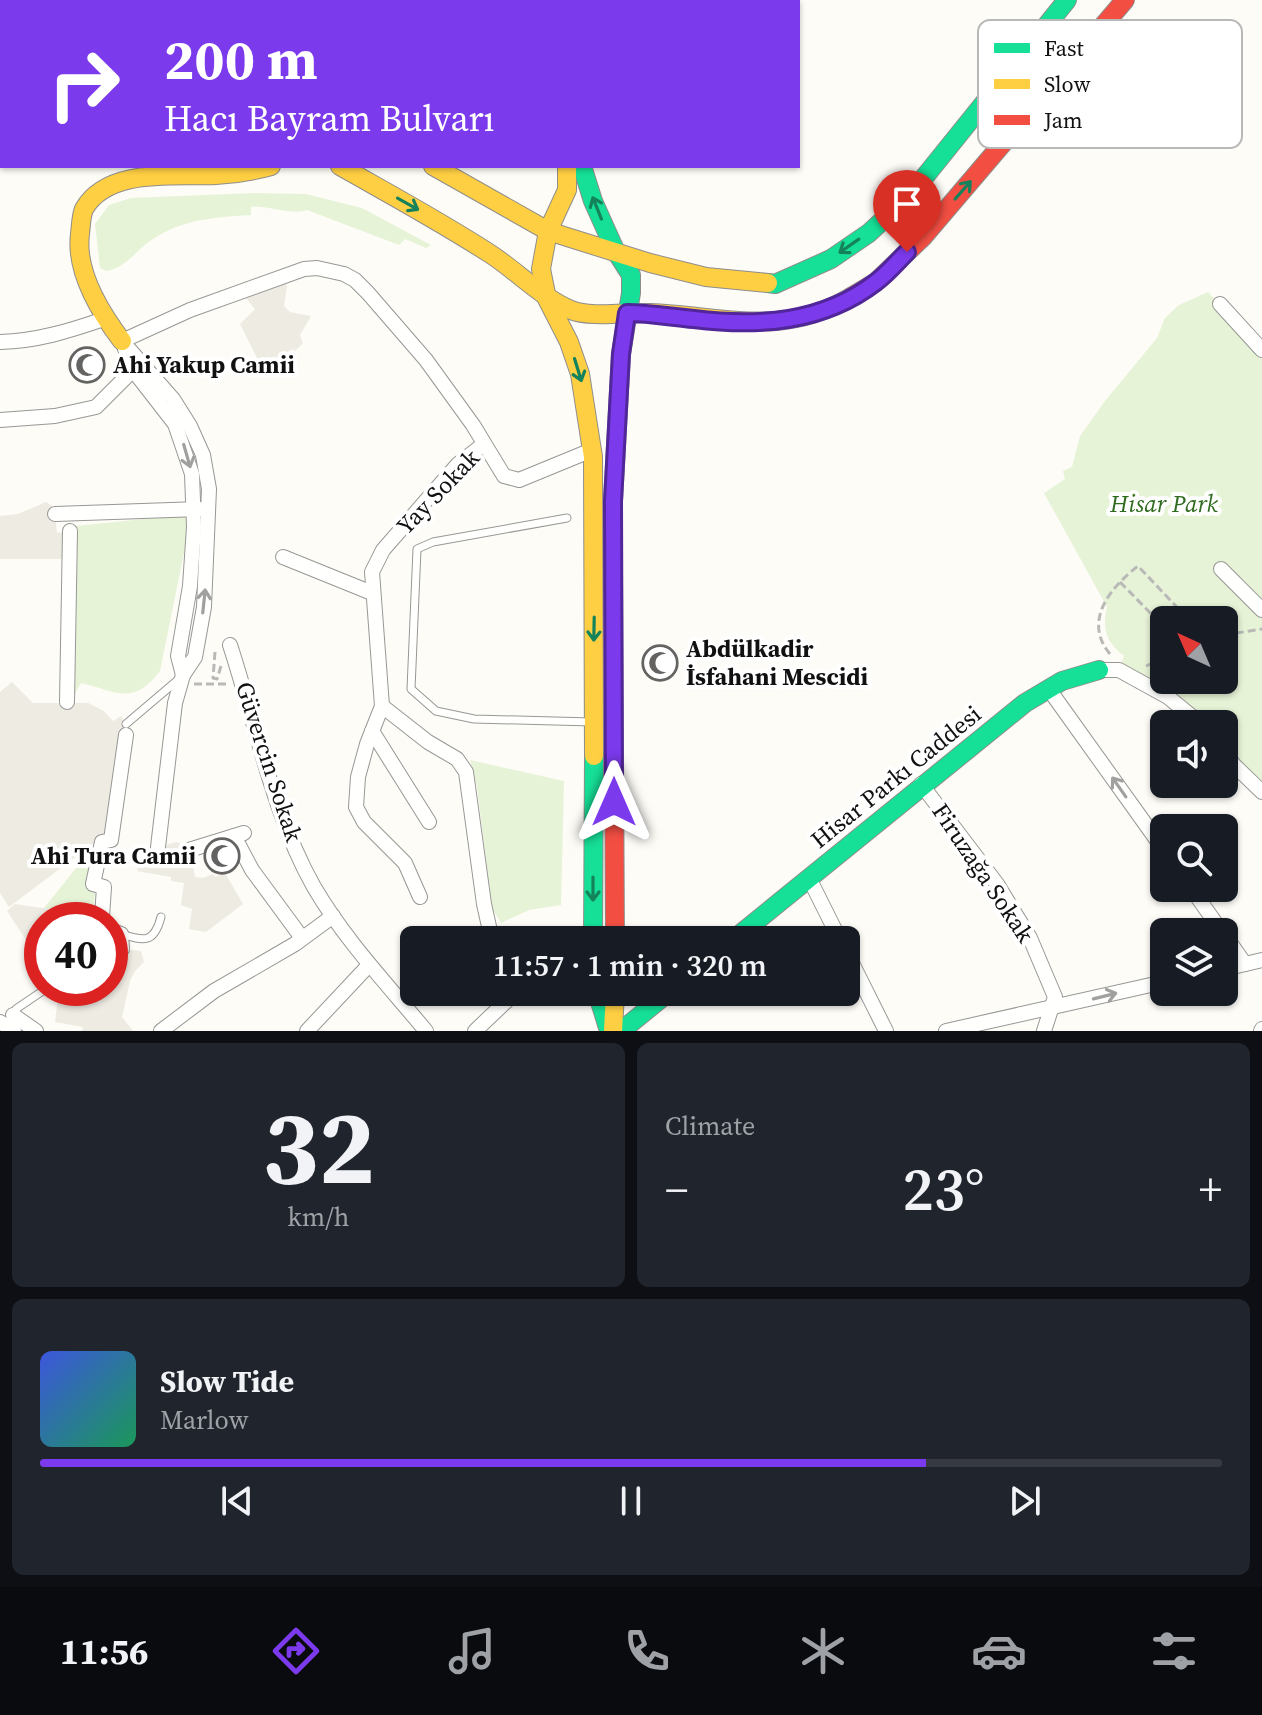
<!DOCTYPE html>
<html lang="en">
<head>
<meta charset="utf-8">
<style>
  :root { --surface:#171b24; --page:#20242c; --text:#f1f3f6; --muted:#9ea1a6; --line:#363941; --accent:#7c3aed }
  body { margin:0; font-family:"Source Serif 4",serif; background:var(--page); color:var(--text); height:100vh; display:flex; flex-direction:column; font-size:30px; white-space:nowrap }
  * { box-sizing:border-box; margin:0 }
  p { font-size:26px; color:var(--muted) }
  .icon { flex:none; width:44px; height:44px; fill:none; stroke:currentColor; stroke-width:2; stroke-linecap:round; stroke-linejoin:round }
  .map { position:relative; height:1031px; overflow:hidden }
  .sheet { display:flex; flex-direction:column; gap:12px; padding:12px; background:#0d0f14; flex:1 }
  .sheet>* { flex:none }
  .top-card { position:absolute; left:0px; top:0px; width:800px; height:168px; box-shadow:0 2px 6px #0004; background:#7c3aed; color:#fff; overflow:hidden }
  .needle { width:52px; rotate:316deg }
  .fabs { position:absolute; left:1150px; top:606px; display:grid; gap:16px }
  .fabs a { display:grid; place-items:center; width:88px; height:88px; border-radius:12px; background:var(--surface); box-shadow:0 2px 6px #0004; font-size:40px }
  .speed { position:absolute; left:24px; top:902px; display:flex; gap:16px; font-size:40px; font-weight:700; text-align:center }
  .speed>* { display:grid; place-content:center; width:104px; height:104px; border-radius:50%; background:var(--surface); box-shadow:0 2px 6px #0004; line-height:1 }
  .speed .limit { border:12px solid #d22; background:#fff; color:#111 }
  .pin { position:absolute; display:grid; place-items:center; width:68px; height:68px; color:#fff; margin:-82px -34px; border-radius:50% 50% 50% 0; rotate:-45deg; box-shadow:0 0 8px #0007 }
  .pin .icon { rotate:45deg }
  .me { position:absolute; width:88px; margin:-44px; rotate:0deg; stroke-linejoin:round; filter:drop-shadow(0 0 6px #0008) }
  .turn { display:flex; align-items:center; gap:28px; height:168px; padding:0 32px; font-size:36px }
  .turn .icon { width:104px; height:104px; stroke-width:2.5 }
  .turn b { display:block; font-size:56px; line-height:68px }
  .big { font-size:60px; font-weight:600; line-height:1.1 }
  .sheet .widget { flex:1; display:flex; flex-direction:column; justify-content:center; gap:12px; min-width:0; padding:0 28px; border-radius:12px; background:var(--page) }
  .sheet .dial { align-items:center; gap:0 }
  .dial b { font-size:104px; line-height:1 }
  .song { display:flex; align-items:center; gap:24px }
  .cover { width:96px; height:96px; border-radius:12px; background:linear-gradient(135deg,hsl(230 70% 55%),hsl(150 70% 35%)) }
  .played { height:8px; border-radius:4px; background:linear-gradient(90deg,var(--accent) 75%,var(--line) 75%) }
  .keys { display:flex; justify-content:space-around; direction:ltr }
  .heat { display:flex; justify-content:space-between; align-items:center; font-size:44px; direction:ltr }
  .sheet .tiles { flex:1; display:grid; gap:12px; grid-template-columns:1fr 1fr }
  .widget:last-child { grid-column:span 2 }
  .trip { position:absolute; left:400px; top:926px; width:460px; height:80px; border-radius:12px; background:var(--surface); box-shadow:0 2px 6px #0004; font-weight:600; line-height:80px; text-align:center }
  .tab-bar { display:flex; height:128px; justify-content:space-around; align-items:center; background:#090b0e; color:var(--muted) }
  .tab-bar .icon { width:56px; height:56px }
  .tab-bar .current { color:var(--accent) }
  .tab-bar b { font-size:36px; color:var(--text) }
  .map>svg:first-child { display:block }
  .green { fill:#e7f3d7; fill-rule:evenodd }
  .plaza { fill:#edebe2 }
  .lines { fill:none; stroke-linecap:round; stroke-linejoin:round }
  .lane-casing { stroke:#979795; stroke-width:9 }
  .street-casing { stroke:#979795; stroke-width:16 }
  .fast-casing { stroke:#8e8d8b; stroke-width:20 }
  .slow-casing { stroke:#8e8d8b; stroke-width:20 }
  .jam-casing { stroke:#8e8d8b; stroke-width:20 }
  .path { stroke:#b9b9b8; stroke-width:3; stroke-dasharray:8 4; stroke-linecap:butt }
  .lane { stroke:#fffffe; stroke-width:7 }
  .street { stroke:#fffffe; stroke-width:14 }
  .fast { stroke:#16e098; stroke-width:18 }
  .slow { stroke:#ffcf43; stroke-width:18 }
  .jam { stroke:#f24e42; stroke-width:18 }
  .oneway { stroke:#14835b }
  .oneway2 { stroke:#a0a09f }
  .route-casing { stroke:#51269a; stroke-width:20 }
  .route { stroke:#7c3aed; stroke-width:14 }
  .labels { text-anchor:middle; stroke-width:8; stroke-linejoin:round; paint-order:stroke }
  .poi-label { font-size:24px; font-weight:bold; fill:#111; stroke:#fff; text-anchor:start }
  .street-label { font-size:24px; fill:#111; stroke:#fff }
  .park-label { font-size:24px; font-style:italic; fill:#2f6b1f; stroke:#fff }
  .key { fill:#fff; stroke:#b8b8b8; stroke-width:2 }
  .key-label { font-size:22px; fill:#111 }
</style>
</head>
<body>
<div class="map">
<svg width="1262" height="1031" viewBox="0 0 1262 1031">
  <rect width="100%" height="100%" fill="#fdfcf7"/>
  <g class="green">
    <path d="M254 193 306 194 362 208 431 245 426 248 405 239 399 245 307 210C291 216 269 205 251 207V215C216 217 183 219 153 239 136 249 127 268 106 271L100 268 95 224 109 205 131 198Z"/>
    <path d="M1208 292 1262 350V792L1224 751V724H1201L1119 670 1124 656C1106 642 1102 629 1107 607L1044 493 1065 479 1063 471 1072 467 1080 436 1105 401 1157 338 1165 318 1179 305ZM1164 620H1224V680H1164Z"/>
    <path d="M183 515 189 522 187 538 160 671C133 706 118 692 81 683L71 701 75 526Z"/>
    <path d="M470 760 564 781 561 905 529 910 501 923 492 908 477 787Z"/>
    <path d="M93 847H97L87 887 96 889 92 914 44 908Z"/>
  </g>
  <g class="plaza">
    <path d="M284 275 287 287 284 306 290 312 311 316 300 335 303 343 295 351 292 349 284 355 266 376 240 324 255 309 240 291Z"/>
    <path d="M46 502 54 507 57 533 70 531 64 559H0V516L18 514Z"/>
    <path d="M12 682 33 703H88L104 711 113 721 121 716 130 731 110 831 9 907 0 893V692Z"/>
    <path d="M176 842 188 845 195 877 203 878 213 874 215 877 225 873 243 904 206 932 189 929 192 909 181 905 184 883 171 881V877L137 871 139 859 150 860 151 850Z"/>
    <path d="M15 904 98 916 105 920H42V964L7 911Z"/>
    <path d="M116 948 141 951 144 962 135 971 130 981 122 1017 133 1031H82L83 1027 55 1022 58 998 49 997 61 988H110V952Z"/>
  </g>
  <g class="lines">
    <defs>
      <g id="lane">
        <path d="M567 518 433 542 417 549 411 689 436 711 474 719 592 722"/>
        <path d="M126 724 179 679"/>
        <path d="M110 941 121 934C144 941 154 944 161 917"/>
        <path d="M13 1015 16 1009 47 988"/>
      </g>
      <g id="street">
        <path d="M1220 304 1262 350"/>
        <path d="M122 341 190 310 304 269 317 268 344 274 355 280 368 293 426 360 473 425 504 476 519 480 592 450"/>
        <path d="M122 341 173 399 190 426 203 455 209 489 204 607 195 657 183 675 175 703 158 847"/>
        <path d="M0 342C37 341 69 331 104 319"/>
        <path d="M125 349 133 370 175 424 192 474 194 527 190 586 178 656 183 675"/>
        <path d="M0 420 55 416 96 407 133 370"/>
        <path d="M55 514 200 509"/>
        <path d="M283 557 372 593"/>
        <path d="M1221 569 1262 610"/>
        <path d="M230 645C256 724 273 815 314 887 345 940 387 984 426 1031"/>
        <path d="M1099 670H1119L1168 697 1201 724"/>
        <path d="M1048 688 1164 850"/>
        <path d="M67 702 70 531"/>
        <path d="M382 706 428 742 457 759 466 772 484 904 492 940"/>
        <path d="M372 731 429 822"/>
        <path d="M1224 751 1234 765 1262 792"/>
        <path d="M921 784 997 884 1030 938 1055 997 1044 1031"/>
        <path d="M234 836 252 870 302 938"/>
        <path d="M189 850 244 833"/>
        <path d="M809 878 840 940"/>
        <path d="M1191 888 1222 932"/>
        <path d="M420 897 405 863 364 822 356 807 358 777 367 744 382 706 372 572 383 550 458 464 484 444"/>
        <path d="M102 917 104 887 93 884 102 842 111 840 126 735"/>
        <path d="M110 930 121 934 122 949"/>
        <path d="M1224 934 1245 964"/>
        <path d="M846 951 886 1031"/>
        <path d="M1224 969 1262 960"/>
        <path d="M13 1015 36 1031"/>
        <path d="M0 1022 14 1031"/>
        <path d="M161 1031 214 991 295 944 333 916"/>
        <path d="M307 1031 369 965"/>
        <path d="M475 1031 516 992"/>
        <path d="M946 1031 1164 982"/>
        <path d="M1261 1031 1262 1029"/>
      </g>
      <g id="fast">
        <path d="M582 166 593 201 615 250 631 275V293L621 354 613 501V581"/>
        <path d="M768 283 775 284 831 259 869 233 910 195 1067 0"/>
        <path d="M593 940 594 756"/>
        <path d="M733 940 1025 703 1062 681 1099 670"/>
        <path d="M597 992 609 1031"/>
        <path d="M621 1031 669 992"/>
      </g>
      <g id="slow">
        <path d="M105 0 107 2"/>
        <path d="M340 166C391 195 443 223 492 255 519 273 541 297 571 310 590 318 628 312 650 313 723 316 782 338 851 297"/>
        <path d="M433 166 548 231 650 263 706 277 768 283"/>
        <path d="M567 166V190L548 231 541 269 547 299 569 342 580 374 593 457 594 756"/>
        <path d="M122 341C100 312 75 272 80 234 81 226 81 216 84 209 108 167 176 177 216 175 235 174 253 171 271 166"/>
        <path d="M613 1031 615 992"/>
      </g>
      <g id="jam">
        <path d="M173 0 175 2"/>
        <path d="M370 0 375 2"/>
        <path d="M851 297 876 282 923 237 1125 0"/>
        <path d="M613 581 615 940"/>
      </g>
    </defs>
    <use href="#lane" class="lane-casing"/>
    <use href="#street" class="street-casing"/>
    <use href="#fast" class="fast-casing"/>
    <use href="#slow" class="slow-casing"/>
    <use href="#jam" class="jam-casing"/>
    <g class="path">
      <path d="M1120 582 1164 627"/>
      <path d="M1224 635 1262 629"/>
      <path d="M215 652 213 678 217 679 221 666"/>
      <path d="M1110 654C1082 621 1111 587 1138 566L1189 620"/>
      <path d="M1146 666 1164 658"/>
      <path d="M194 684H226"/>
    </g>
    <use href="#lane" class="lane"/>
    <use href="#street" class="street"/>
    <use href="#fast" class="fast"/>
    <use href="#slow" class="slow"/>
    <use href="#jam" class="jam"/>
  </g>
  <defs><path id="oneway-shaft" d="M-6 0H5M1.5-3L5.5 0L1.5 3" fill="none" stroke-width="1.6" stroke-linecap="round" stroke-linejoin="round" transform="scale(2)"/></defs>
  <g class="oneway">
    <use href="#oneway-shaft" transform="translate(963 190) rotate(-49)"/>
    <use href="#oneway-shaft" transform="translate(408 204) rotate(29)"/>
    <use href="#oneway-shaft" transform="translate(597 208) rotate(-112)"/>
    <use href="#oneway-shaft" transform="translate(849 246) rotate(145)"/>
    <use href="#oneway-shaft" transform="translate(578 370) rotate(73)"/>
    <use href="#oneway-shaft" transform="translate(594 629) rotate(91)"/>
    <use href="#oneway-shaft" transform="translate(593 889) rotate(90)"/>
  </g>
  <g class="oneway2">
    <use href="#oneway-shaft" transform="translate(187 456) rotate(74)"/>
    <use href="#oneway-shaft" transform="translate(204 601) rotate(-84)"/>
    <use href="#oneway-shaft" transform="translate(1119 787) rotate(-125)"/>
    <use href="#oneway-shaft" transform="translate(1105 996) rotate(-14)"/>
  </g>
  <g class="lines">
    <defs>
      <path id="route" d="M614 802 613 501 621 354 627 313C650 313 671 317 694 319 758 327 823 323 876 282 887 274 897 262 907 252"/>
    </defs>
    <use href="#route" class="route-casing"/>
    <use href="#route" class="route"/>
  </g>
  <defs>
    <symbol id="mosque-ring" viewBox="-11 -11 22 22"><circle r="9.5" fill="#fff" stroke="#646362" stroke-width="1.5"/><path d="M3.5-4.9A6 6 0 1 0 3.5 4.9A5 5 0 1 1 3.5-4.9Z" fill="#646362"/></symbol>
  </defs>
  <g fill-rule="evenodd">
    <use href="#mosque-ring" x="67" y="345" width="40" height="40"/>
    <use href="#mosque-ring" x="640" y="643" width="40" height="40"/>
    <use href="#mosque-ring" x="202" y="836" width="40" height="40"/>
  </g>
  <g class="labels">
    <g class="poi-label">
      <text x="113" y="373">Ahi Yakup Camii</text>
      <text x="686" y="657">Abdülkadir<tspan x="686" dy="28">İsfahani Mescidi</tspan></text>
      <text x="196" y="864" text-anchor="end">Ahi Tura Camii</text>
    </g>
    <g class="street-label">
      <text transform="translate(438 492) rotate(-46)" y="8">Yay Sokak</text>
      <text transform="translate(269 762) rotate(72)" y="8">Güvercin Sokak</text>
      <text transform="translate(896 777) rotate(-39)" y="8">Hisar Parkı Caddesi</text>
      <text transform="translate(983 873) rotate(56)" y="8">Firuzağa Sokak</text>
    </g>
    <g class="park-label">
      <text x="1164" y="512">Hisar Park</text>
    </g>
  </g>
  <rect x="978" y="20" width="264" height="128" rx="12" class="key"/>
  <rect x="994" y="43" width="36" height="10" fill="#16e098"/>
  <rect x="994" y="79" width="36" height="10" fill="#ffcf43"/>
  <rect x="994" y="115" width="36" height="10" fill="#f24e42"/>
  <g class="key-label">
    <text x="1044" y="56">Fast</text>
    <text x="1044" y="92">Slow</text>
    <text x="1044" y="128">Jam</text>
  </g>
</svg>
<div class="fabs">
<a><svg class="needle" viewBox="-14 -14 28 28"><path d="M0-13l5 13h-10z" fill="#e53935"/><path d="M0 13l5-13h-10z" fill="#9ea1a6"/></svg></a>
<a><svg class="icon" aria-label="sound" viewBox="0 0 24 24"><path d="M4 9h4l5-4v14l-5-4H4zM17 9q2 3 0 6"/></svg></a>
<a><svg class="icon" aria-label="search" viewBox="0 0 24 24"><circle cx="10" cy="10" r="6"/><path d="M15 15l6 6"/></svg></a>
<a><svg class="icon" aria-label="layers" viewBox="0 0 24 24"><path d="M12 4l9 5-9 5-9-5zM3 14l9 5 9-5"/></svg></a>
</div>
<div class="speed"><div class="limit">40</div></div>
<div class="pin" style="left:907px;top:252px;background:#d93025"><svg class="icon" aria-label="arrive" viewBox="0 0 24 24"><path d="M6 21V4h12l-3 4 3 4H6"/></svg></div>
<svg class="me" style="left:614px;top:802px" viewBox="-20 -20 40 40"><path d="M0-17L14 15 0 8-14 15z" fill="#7c3aed" stroke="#fff" stroke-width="4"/></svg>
<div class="trip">11:57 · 1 min · 320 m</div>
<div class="top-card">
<div class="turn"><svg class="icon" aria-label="right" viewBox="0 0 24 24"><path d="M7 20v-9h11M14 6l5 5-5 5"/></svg><div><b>200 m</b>Hacı Bayram Bulvarı</div></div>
</div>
</div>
<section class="sheet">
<div class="tiles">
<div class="widget dial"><b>32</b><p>km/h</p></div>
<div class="widget"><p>Climate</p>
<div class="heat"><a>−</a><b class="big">23°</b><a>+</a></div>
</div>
<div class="widget">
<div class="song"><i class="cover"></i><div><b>Slow Tide</b><p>Marlow</p></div></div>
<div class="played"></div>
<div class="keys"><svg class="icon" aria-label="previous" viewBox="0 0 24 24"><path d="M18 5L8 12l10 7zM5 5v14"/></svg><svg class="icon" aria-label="pause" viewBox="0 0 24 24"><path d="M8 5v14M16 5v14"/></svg><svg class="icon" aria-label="next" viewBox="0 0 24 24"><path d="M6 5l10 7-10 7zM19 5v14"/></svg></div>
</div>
</div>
</section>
<nav class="tab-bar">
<b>11:56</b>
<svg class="icon current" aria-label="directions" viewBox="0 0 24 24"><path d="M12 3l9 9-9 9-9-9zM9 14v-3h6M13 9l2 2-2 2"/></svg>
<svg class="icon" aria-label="music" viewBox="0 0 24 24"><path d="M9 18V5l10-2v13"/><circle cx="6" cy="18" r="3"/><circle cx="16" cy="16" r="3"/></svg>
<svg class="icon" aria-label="phone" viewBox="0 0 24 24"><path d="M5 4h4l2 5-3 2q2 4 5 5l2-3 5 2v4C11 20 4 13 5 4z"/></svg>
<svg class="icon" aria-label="climate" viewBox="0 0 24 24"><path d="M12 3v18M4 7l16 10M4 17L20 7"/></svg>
<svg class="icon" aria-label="car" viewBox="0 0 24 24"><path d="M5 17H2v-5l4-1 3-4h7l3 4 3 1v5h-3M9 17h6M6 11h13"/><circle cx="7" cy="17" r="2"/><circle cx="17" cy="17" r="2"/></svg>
<svg class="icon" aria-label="filters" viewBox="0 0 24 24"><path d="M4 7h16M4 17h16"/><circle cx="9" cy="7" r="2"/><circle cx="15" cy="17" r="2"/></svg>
</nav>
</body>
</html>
